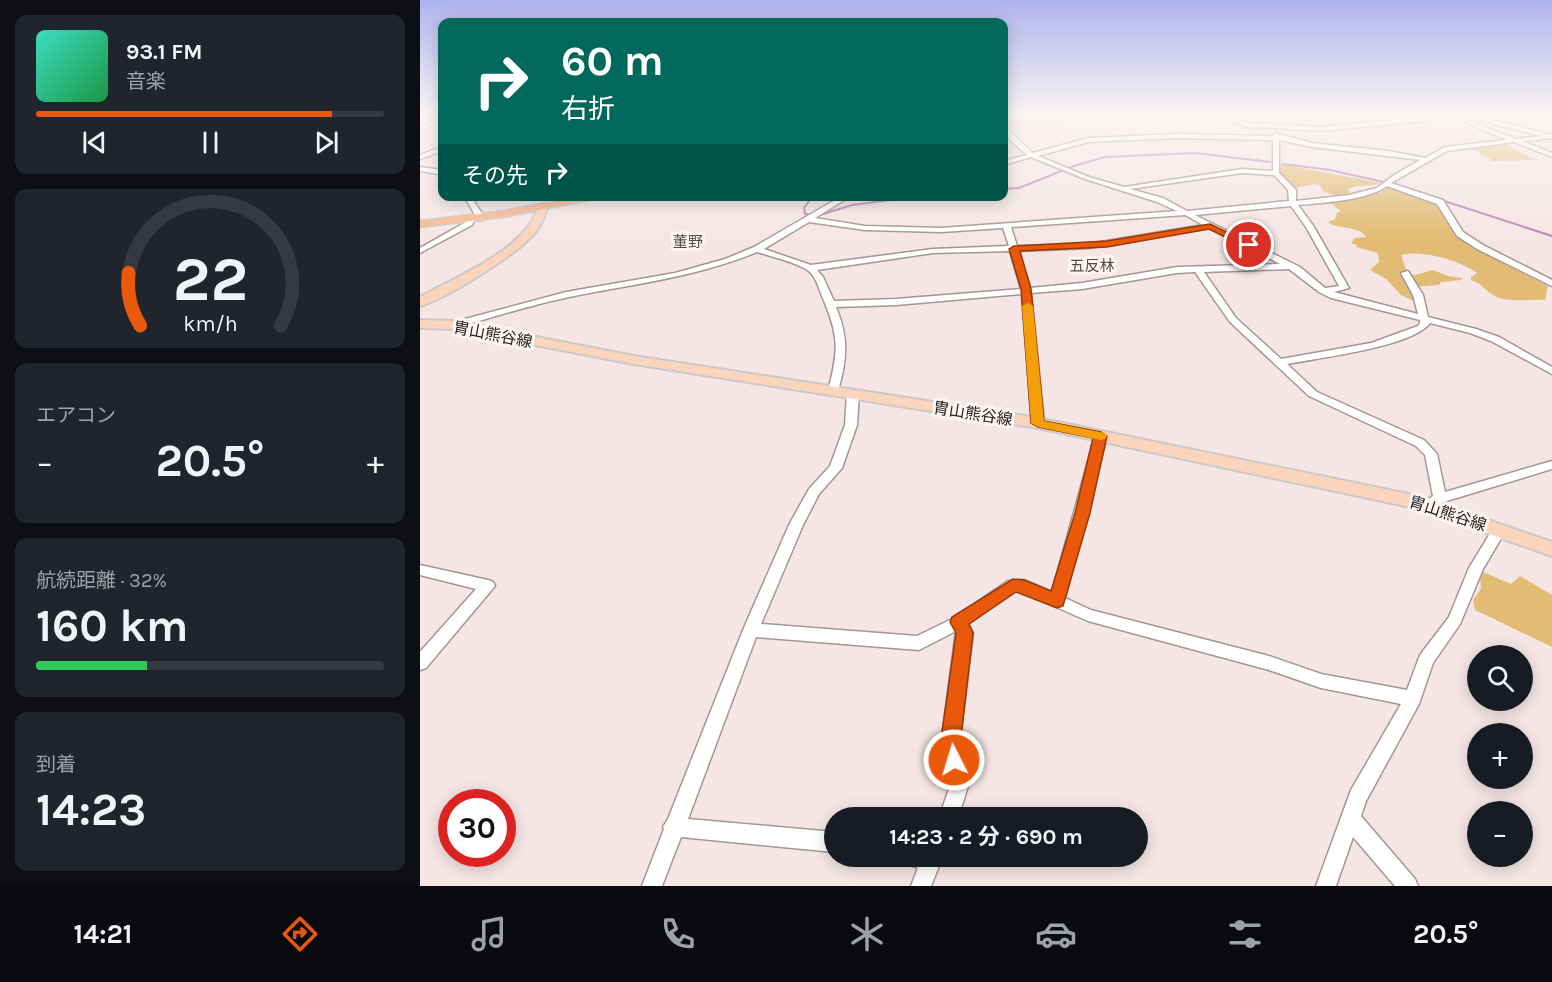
<!DOCTYPE html>
<html lang="ja">
<head>
<meta charset="utf-8">
<style>
  :root { --surface:#171b24; --page:#20242c; --text:#f1f3f6; --muted:#9ea1a6; --line:#363941; --accent:#ea580c }
  body { margin:0; font-family:Karla,"Noto Sans JP",sans-serif; background:var(--page); color:var(--text); height:100vh; display:flex; flex-direction:column; font-size:22px; white-space:nowrap }
  * { box-sizing:border-box; margin:0 }
  p { font-size:20px; color:var(--muted) }
  .icon { flex:none; width:33px; height:33px; fill:none; stroke:currentColor; stroke-width:2; stroke-linecap:round; stroke-linejoin:round }
  .map { position:relative; flex:1; overflow:hidden }
  .drawer { display:flex; flex-direction:column; gap:15px; padding:15px; background:#0d0f14; width:420px }
  .drawer>* { flex:none }
  .top-card { position:absolute; left:18px; top:18px; width:570px; height:183px; border-radius:12px; box-shadow:0 3px 15px #0003; background:#00695c; color:#fff; overflow:hidden }
  .controls { position:absolute; left:1047px; top:645px; display:grid; gap:12px }
  .controls a { display:grid; place-items:center; width:66px; height:66px; border-radius:50%; background:var(--surface); box-shadow:0 3px 15px #0003; font-size:30px }
  .speed { position:absolute; left:18px; top:789px; display:flex; gap:12px; font-size:30px; font-weight:700; text-align:center }
  .speed>* { display:grid; place-content:center; width:78px; height:78px; border-radius:50%; background:var(--surface); box-shadow:0 3px 15px #0003; line-height:1 }
  .speed .limit { border:9px solid #d22; background:#fff; color:#111 }
  .pin { position:absolute; display:grid; place-items:center; width:51px; height:51px; color:#fff; margin:-26px; border:3px solid #fff; border-radius:50%; box-shadow:0 2px 6px #0007 }
  .me { position:absolute; width:66px; margin:-33px; rotate:355deg; stroke-linejoin:round; filter:drop-shadow(0 0 4px #0008) }
  .turn { display:flex; align-items:center; gap:21px; height:126px; padding:0 24px; font-size:27px }
  .turn .icon { width:78px; height:78px; stroke-width:2.5 }
  .turn b { display:block; font-size:42px; line-height:51px }
  .then { display:flex; align-items:center; height:57px; padding:0 24px; background:#0003; gap:12px; font-size:22px }
  .big { font-size:45px; font-weight:700; line-height:1.1 }
  .drawer .widget { flex:1; display:flex; flex-direction:column; justify-content:center; gap:9px; min-width:0; padding:0 21px; border-radius:12px; background:var(--page) }
  .drawer .dial { align-items:center; gap:0 }
  .dial svg { height:156px; overflow:visible; fill:none; stroke:var(--line); stroke-width:7; stroke-linecap:round; text-anchor:middle }
  .dial text { fill:var(--text); stroke:none }
  .song { display:flex; align-items:center; gap:18px }
  .cover { width:72px; height:72px; border-radius:9px; background:linear-gradient(135deg,hsl(170 70% 55%),hsl(140 70% 35%)) }
  .played { height:6px; border-radius:3px; background:linear-gradient(90deg,var(--accent) 85%,var(--line) 85%) }
  .keys { display:flex; justify-content:space-around; direction:ltr }
  .heat { display:flex; justify-content:space-between; align-items:center; font-size:33px; direction:ltr }
  .charge { height:9px; border-radius:4px; background:linear-gradient(90deg,#34c759 32%,var(--line) 0) }
  .trip { position:absolute; left:404px; top:807px; width:324px; height:60px; border-radius:30px; background:var(--surface); box-shadow:0 3px 15px #0003; font-weight:700; line-height:60px; text-align:center }
  .tabs { display:flex; height:96px; justify-content:space-around; align-items:center; background:#090b0e; color:var(--muted) }
  .tabs .icon { width:42px; height:42px }
  .tabs .on { color:var(--accent) }
  .tabs b { font-size:27px; color:var(--text) }
  main { display:flex; flex:1; min-height:0 }
  .map>svg:first-child { display:block }
  .green { fill:#e2bc75 }
  .lines { fill:none; stroke-linecap:round; stroke-linejoin:round }
  .stream { stroke:#ba86b7; stroke-width:2 }
  .minor-casing { stroke:#a49694; stroke-width:3 }
  .major-casing { stroke:#cbcac9; stroke-width:4 }
  .highway-casing { stroke:#cbcac9; stroke-width:3 }
  .minor { fill:#fff; fill-rule:evenodd }
  .major { fill:#fbd4bc; fill-rule:evenodd }
  .highway { fill:#f9b88f; fill-rule:evenodd }
  .route { fill:#ea580c; stroke:#983908; stroke-width:1.5 }
  .slow { fill:#f59e0b }
  .labels { text-anchor:middle; stroke-width:6; stroke-linejoin:round; paint-order:stroke }
  .far-neighbourhood-label { font-size:15px; fill:#564a49; stroke:#fef5f4 }
  .street-label { font-size:16px; fill:#262120; stroke:#fef5f4 }
</style>
</head>
<body>
<main>
<section class="drawer">
<div class="widget">
<div class="song"><i class="cover"></i><div><b>93.1 FM</b><p>音楽</p></div></div>
<div class="played"></div>
<div class="keys"><svg class="icon" aria-label="previous" viewBox="0 0 24 24"><path d="M18 5L8 12l10 7zM5 5v14"/></svg><svg class="icon" aria-label="pause" viewBox="0 0 24 24"><path d="M8 5v14M16 5v14"/></svg><svg class="icon" aria-label="next" viewBox="0 0 24 24"><path d="M6 5l10 7-10 7zM19 5v14"/></svg></div>
</div>
<div class="widget dial"><svg viewBox="0 0 100 80">
<path d="M14 69A42 42 0 1 1 86 69"/>
<path d="M14 69A42 42 0 0 1 8 42" stroke="#ea580c"/>
<text x="50" y="56" font-size="32" font-weight="700">22</text>
<text x="50" y="72" font-size="11">km/h</text>
</svg></div>
<div class="widget"><p>エアコン</p>
<div class="heat"><a>−</a><b class="big">20.5°</b><a>+</a></div>
</div>
<div class="widget"><p>航続距離 · 32%</p><b class="big">160 km</b><div class="charge"></div></div>
<div class="widget"><p>到着</p><b class="big">14:23</b></div>
</section>
<div class="map">
<svg width="1132" height="886" viewBox="0 0 1132 886">
  <rect width="100%" height="100%" fill="#f5e6e5"/>
  <g class="green">
    <path d="M1088 145 1115 160 1073 161 1049 147Z"/>
    <path d="M861 164 961 183C950 188 938 183 928 189L930 193C920 198 912 195 903 191L900 185 894 184 875 188 859 173Z"/>
    <path d="M970 187 1014 202 1034 234 1048 245 1128 286 1125 300C1110 299 1089 303 1075 296 1066 292 1062 283 1051 280V277L1057 273C1041 261 1001 249 981 255L988 274 995 275 1013 270 1028 276 1042 278 1041 280 1021 282 1019 285 992 287 996 299 994 301 981 295 966 279 950 270 959 262 958 253 936 247 937 245 931 243 935 238 946 237C937 224 919 231 908 222L915 219 917 213 921 211 909 202 959 193Z"/>
    <path d="M1063 572 1091 584 1100 576 1132 595V647L1055 610 1053 600 1061 589 1060 577Z"/>
  </g>
  <g class="lines">
    <g class="stream">
      <path d="M863 164 910 170 968 183"/>
      <path d="M584 189 599 188 654 166 685 157 775 153 850 162"/>
      <path d="M1018 199 1132 236"/>
      <path d="M390 200 384 208 385 214 400 215 432 205 502 196"/>
    </g>
    <defs>
      <g id="minor">
        <path d="M794 114H803L828 123 901 127 1042 114H1066L1058 116 1124 133V135L1132 134V138L1103 141 1132 153V157L1094 142 1027 151 971 183 1023 200 1043 232 1063 245 1132 280V286L1057 249 1037 236 1017 204 967 186C949 200 902 203 878 205L894 227 929 288 914 292 998 314 993 295 981 273 988 271 1003 295 1008 317 1056 329 1079 337 1132 367V374L1071 341 1050 333 1010 323C992 347 898 358 867 364L897 392 1004 440 1017 454 1025 492 1132 461V469L1020 503H1009L1007 500 1013 496 1005 455 996 446 889 396 810 322 775 272 757 273 662 289 611 293 624 423 618 427 612 423 602 294 476 305 416 307C429 338 427 359 418 391L413 394 408 391C419 349 419 336 402 296 398 287 396 275 386 269 371 261 353 257 337 252 277 277 213 284 149 297 110 305 72 318 33 328L28 325 30 323 146 292 255 273 305 259 334 247 422 196H431L395 218 445 226 521 228 757 211 737 202 665 179 611 157 584 165V161L607 155 592 142 584 131V126L613 153 668 138 756 134 853 136 855 133 892 143 969 151 1005 158 1025 147 1087 140 1035 118 901 131 836 127 833 129ZM1051 117 1052 118 1121 136 1096 139 1042 118ZM756 138 853 140V171L822 169 704 187 669 177 618 156 668 142ZM859 140 892 147 1000 160 974 175 957 188 929 195 876 201V190L859 173ZM822 173 854 175 868 190 869 201 767 211 743 198 710 189ZM871 206 886 227 919 286 905 288 880 267 775 215ZM765 215 783 225 669 244 597 246 591 227ZM389 222 445 230 521 232 583 228 589 246 513 249 391 265 344 249ZM790 228 860 264 757 267 662 283 610 288 598 251 669 248ZM590 251 601 289 476 299 414 301 403 277 397 270 513 253ZM869 269 899 292 911 298 1000 320V323L998 326 951 343 861 359 816 318 784 272Z"/>
        <path d="M22 116V120L0 131V127Z"/>
        <path d="M22 147V151L0 159V155Z"/>
        <path d="M0 167 22 170V177L18 174 0 171Z"/>
        <path d="M44 196H89L53 200 65 218 61 220H58Z"/>
        <path d="M48 217 55 219 52 225 0 253V248L46 222Z"/>
        <path d="M433 391 439 394 437 425 422 468 399 494 383 525 341 624 497 636 534 618 588 581 604 580 632 592 675 436 681 432 687 436 645 598 671 610 849 656 901 674 987 690 1000 655 1029 617 1049 568 1074 527H1084L1086 530 1063 569 1040 624 1013 663 999 704 946 801 941 816 995 879 998 886H975L933 837 916 886H896L931 790 981 704 901 688 849 670 668 621 602 592 595 591 548 624 553 633 539 746 549 783 538 818H519L531 783 521 746 536 631 499 650 336 637 268 819 414 832V852L261 837 242 886H222L244 829 243 827 248 819 323 630 369 525 389 489 410 466 425 425 427 394Z"/>
        <path d="M0 565 68 580 73 582 75 586 6 668 0 670V652L56 589 0 575Z"/>
        <path d="M482 856H523L511 886H491L498 868 485 863Z"/>
      </g>
      <g id="major">
        <path d="M118 206 127 208C124 219 120 228 112 236 95 255 24 300 0 306V297C35 278 88 256 111 223 115 218 116 211 118 206Z"/>
        <path d="M0 320 33 321 214 356 618 418 998 496 1132 542V556L995 508 618 428 214 364 33 329 0 328Z"/>
      </g>
      <g id="highway">
        <path d="M665 114H701L697 117 584 126V121Z"/>
        <path d="M162 196H188L83 217 0 227V221L83 211Z"/>
      </g>
    </defs>
    <use href="#minor" class="minor-casing"/>
    <use href="#major" class="major-casing"/>
    <use href="#highway" class="highway-casing"/>
    <use href="#minor" class="minor"/>
    <use href="#major" class="major"/>
    <use href="#highway" class="highway"/>
  </g>
  <linearGradient id="sky" x2="0" y2="1"><stop stop-color="#afb3ee"/><stop offset="0.48" stop-color="#faf4f3"/><stop offset="1" stop-color="#faf4f3" stop-opacity="0"/></linearGradient>
  <rect width="1132" height="238" fill="url(#sky)"/>
  <path class="route" d="M790 224 833 245 825 247 789 229 687 247 600 251 611 289 624 421 681 432 687 436 670 513 643 606 637 608 596 592 549 624 553 633 540 746 545 760 542 767 534 770 527 767 520 746 536 633 530 622 532 617 593 579 604 580 631 591 655 513 673 438 618 427 611 423 601 289 589 249 594 246 687 241Z"/>
  <path class="slow" d="M608 303 613 306 624 421 685 433 687 436 685 439 680 440 618 427 611 423 602 306Z"/>
  <g class="labels">
    <g class="far-neighbourhood-label">
      <text x="268" y="247">董野</text>
      <text x="672" y="271">五反林</text>
    </g>
    <g class="street-label">
      <text transform="translate(73 334) rotate(11)" y="6">胄山熊谷線</text>
      <text transform="translate(553 413) rotate(9)" y="6">胄山熊谷線</text>
      <text transform="translate(1028 513) rotate(18)" y="6">胄山熊谷線</text>
    </g>
  </g>
</svg>
<div class="controls">
<a><svg class="icon" aria-label="search" viewBox="0 0 24 24"><circle cx="10" cy="10" r="6"/><path d="M15 15l6 6"/></svg></a>
<a>+</a>
<a>−</a>
</div>
<div class="speed"><div class="limit">30</div></div>
<div class="pin" style="left:829px;top:245px;background:#d93025"><svg class="icon" aria-label="arrive" viewBox="0 0 24 24"><path d="M6 21V4h12l-3 4 3 4H6"/></svg></div>
<svg class="me" style="left:534px;top:760px" viewBox="-20 -20 40 40"><circle r="17" fill="#ea580c" stroke="#fff" stroke-width="3"/><path d="M0-11L8 9 0 5-8 9z" fill="#fff"/></svg>
<div class="trip">14:23 · 2 分 · 690 m</div>
<div class="top-card">
<div class="turn"><svg class="icon" aria-label="right" viewBox="0 0 24 24"><path d="M7 20v-9h11M14 6l5 5-5 5"/></svg><div><b>60 m</b>右折</div></div>
<div class="then">その先<svg class="icon" aria-label="right" viewBox="0 0 24 24"><path d="M7 20v-9h11M14 6l5 5-5 5"/></svg></div>
</div>
</div>
</main>
<nav class="tabs">
<b>14:21</b>
<svg class="icon on" aria-label="directions" viewBox="0 0 24 24"><path d="M12 3l9 9-9 9-9-9zM9 14v-3h6M13 9l2 2-2 2"/></svg>
<svg class="icon" aria-label="music" viewBox="0 0 24 24"><path d="M9 18V5l10-2v13"/><circle cx="6" cy="18" r="3"/><circle cx="16" cy="16" r="3"/></svg>
<svg class="icon" aria-label="phone" viewBox="0 0 24 24"><path d="M5 4h4l2 5-3 2q2 4 5 5l2-3 5 2v4C11 20 4 13 5 4z"/></svg>
<svg class="icon" aria-label="climate" viewBox="0 0 24 24"><path d="M12 3v18M4 7l16 10M4 17L20 7"/></svg>
<svg class="icon" aria-label="car" viewBox="0 0 24 24"><path d="M5 17H2v-5l4-1 3-4h7l3 4 3 1v5h-3M9 17h6M6 11h13"/><circle cx="7" cy="17" r="2"/><circle cx="17" cy="17" r="2"/></svg>
<svg class="icon" aria-label="filters" viewBox="0 0 24 24"><path d="M4 7h16M4 17h16"/><circle cx="9" cy="7" r="2"/><circle cx="15" cy="17" r="2"/></svg>
<b>20.5°</b>
</nav>
</body>
</html>
